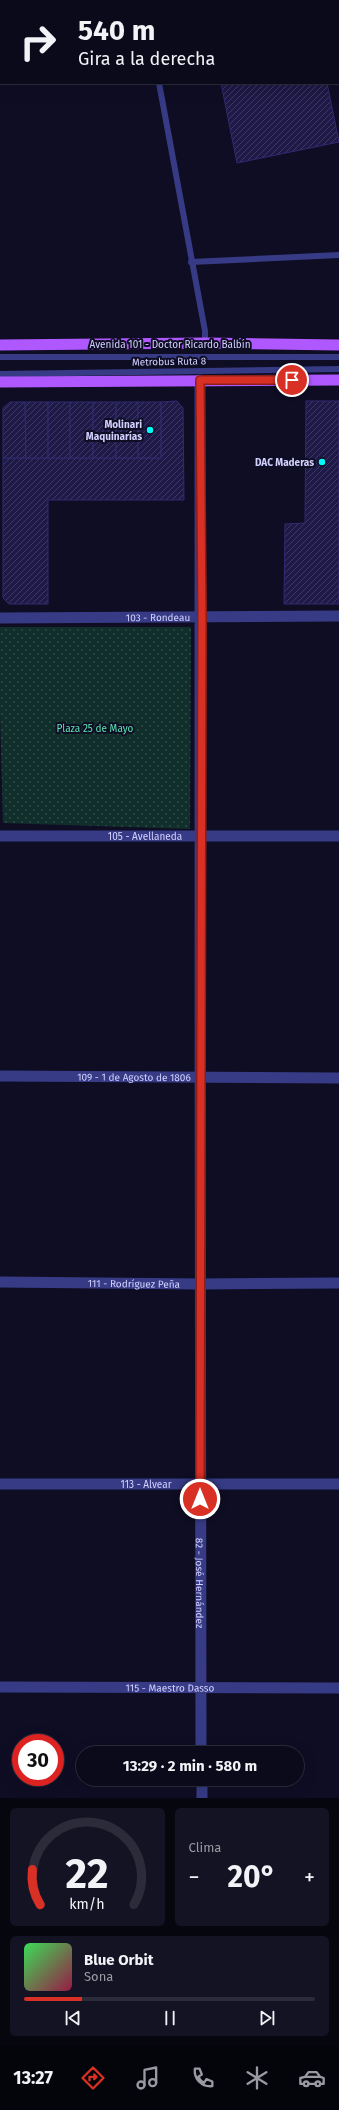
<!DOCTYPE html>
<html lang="es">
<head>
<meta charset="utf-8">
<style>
  :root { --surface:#0b0a1b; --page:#141324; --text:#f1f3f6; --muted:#9a9aa3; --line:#2b2b3a; --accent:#d93025 }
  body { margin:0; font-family:"Fira Sans",sans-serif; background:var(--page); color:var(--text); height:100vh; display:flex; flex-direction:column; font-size:15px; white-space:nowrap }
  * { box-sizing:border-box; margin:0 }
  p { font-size:13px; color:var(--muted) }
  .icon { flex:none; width:22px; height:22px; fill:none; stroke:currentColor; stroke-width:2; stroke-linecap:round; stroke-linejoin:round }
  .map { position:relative; height:1798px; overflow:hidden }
  .sheet { display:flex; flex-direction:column; gap:10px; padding:10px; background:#06060f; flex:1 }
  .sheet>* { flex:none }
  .top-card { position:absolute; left:0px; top:0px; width:339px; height:84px; box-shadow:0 4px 16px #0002,0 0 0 1px var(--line); background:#0b0a1b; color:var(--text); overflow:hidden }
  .speed { position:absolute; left:12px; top:1734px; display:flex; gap:8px; font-size:20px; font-weight:700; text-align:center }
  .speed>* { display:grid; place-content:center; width:52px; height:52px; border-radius:50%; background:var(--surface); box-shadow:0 4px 16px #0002,0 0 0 1px var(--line); line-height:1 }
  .speed .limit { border:6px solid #d22; background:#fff; color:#111 }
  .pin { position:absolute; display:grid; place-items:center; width:34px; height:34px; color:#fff; margin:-17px; border:2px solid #fff; border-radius:50%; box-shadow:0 1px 4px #0007 }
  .me { position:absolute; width:44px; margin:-22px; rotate:0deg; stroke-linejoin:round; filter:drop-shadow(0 0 3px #0008) }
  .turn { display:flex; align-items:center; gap:14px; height:84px; padding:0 12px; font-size:18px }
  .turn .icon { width:52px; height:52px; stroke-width:2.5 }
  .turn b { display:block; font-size:28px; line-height:34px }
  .big { font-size:30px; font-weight:700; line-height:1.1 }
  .sheet .widget { flex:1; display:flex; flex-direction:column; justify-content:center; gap:6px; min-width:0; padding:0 14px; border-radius:6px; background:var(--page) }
  .sheet .dial { align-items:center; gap:0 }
  .dial svg { height:104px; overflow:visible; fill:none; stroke:var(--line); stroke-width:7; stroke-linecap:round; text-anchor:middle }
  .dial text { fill:var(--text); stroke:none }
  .song { display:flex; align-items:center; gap:12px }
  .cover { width:48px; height:48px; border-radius:6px; background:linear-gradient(135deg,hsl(130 70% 55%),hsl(340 70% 35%)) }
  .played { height:4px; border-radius:2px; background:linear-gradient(90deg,var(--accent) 20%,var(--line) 20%) }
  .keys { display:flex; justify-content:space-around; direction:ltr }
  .heat { display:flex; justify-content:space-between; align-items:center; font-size:22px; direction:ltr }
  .sheet .tiles { flex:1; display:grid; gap:10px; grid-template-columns:1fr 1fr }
  .widget:last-child { grid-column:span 2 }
  .trip { position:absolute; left:76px; top:1746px; width:228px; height:40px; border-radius:20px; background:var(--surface); box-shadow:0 4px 16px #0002,0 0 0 1px var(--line); font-weight:700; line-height:40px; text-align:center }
  .tabs { display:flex; height:64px; justify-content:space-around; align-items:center; background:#04040b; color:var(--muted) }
  .tabs .icon { width:28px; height:28px }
  .tabs .active { color:var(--accent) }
  .tabs b { font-size:18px; color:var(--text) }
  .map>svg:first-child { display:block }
  .grass { fill:url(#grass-dots) }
  .building { fill:url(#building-hatch); stroke:#312a73 }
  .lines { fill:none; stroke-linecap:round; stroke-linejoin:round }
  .service { stroke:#373b85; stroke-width:6 }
  .minor { stroke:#373b85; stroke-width:11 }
  .primary { stroke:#b058ff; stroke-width:11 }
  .route-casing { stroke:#8d1f18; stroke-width:10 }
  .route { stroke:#d93025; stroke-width:7 }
  .poi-dot { fill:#00fbfc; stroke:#0f0d24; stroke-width:1.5 }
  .labels { text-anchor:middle; stroke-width:4; stroke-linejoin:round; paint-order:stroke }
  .street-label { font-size:10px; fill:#d2d1ff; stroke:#0f0d24 }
  .poi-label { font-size:10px; font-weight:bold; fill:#d2d1ff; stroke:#0f0d24; text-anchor:end }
  .park-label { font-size:10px; fill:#58e4b3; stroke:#0f0d24 }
</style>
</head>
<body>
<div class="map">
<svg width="339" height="1798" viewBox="0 0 339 1798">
  <defs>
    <pattern id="grass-dots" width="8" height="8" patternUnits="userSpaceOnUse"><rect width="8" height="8" fill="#102f2b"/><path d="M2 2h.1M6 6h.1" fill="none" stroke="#324c4b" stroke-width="1.8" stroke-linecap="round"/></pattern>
    <pattern id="building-hatch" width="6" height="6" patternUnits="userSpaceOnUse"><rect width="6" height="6" fill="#1e1946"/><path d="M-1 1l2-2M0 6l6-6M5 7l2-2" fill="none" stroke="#3e3962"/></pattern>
  </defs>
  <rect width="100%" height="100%" fill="#0f0d24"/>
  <path class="grass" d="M0 627H191L190 829 3 823 0 712Z"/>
  <g class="building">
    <path d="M221 83H327L339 142 237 163Z"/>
    <path d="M177 401 183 408 184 500H48V604H9L3 598V458H161V402Z"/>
    <path d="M306 401H339V604H284L285 524 305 523Z"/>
    <path d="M10 402H25L26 458H3V408Z"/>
    <path d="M25 402H48V458H26Z"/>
    <rect x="48" y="402" width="22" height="56"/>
    <rect x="70" y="402" width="23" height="56"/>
    <rect x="93" y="402" width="23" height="56"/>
    <rect x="116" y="402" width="22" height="56"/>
    <rect x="138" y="402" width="23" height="56"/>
  </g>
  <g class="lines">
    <g class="service">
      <path d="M144 0V1"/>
      <path d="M18 1 26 0"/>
      <path d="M0 3H1"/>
      <path d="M159 83 205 331V343"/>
      <path d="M191 262 339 255"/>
      <path d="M0 357H339"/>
      <path d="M0 374 339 369"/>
    </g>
    <g class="minor">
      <path id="s1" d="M200 380C203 838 197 1295 201 1753"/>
      <path id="s2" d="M0 618 339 616"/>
      <path id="s3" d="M0 836H339"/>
      <path id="s4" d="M0 1076 339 1078"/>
      <path id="s5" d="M0 1282 200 1284 339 1283"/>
      <path id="s6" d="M0 1484H339"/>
      <path id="s7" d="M0 1687 339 1688"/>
      <path d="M202 1779V1798"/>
    </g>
    <g class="primary">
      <path d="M0 345 205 343 339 345"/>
      <path d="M0 382 339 380"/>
    </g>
  </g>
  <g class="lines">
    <defs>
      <path id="route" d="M200 1499 202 617 200 380H292"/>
    </defs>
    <use href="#route" class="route-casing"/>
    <use href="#route" class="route"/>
  </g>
  <g class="poi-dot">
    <circle cx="150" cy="430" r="4"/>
    <circle cx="322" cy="462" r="4"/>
  </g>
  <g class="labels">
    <g class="street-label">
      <text x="170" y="348">Avenida 101 - Doctor Ricardo Balbín</text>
      <text transform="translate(169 361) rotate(-1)" y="4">Metrobus Ruta 8</text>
      <text dy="4" stroke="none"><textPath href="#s2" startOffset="158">103 - Rondeau</textPath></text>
      <text dy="4" stroke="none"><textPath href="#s3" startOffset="145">105 - Avellaneda</textPath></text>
      <text dy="4" stroke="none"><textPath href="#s4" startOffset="134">109 - 1 de Agosto de 1806</textPath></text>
      <text dy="4" stroke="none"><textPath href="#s5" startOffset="134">111 - Rodríguez Peña</textPath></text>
      <text dy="4" stroke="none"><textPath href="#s6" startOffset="146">113 - Alvear</textPath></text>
      <text dy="4" stroke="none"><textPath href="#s1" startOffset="1203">82 - José Hernández</textPath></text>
      <text dy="4" stroke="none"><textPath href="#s7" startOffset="170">115 - Maestro Dasso</textPath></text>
    </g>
    <g class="poi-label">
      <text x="142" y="428">Molinari<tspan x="142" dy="12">Maquinarías</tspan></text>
      <text x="314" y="466">DAC Maderas</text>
    </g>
    <g class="park-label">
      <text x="95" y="732">Plaza 25 de Mayo</text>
    </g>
  </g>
</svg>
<div class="speed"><div class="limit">30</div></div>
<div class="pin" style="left:292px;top:380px;background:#d93025"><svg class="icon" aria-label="arrive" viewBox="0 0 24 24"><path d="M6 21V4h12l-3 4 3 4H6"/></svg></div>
<svg class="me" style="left:200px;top:1499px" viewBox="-20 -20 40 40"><circle r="17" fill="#d93025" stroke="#fff" stroke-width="3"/><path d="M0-11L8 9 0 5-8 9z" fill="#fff"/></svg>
<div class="trip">13:29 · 2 min · 580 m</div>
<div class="top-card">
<div class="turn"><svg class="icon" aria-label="right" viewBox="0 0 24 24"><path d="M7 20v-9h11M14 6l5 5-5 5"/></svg><div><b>540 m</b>Gira a la derecha</div></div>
</div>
</div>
<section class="sheet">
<div class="tiles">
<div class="widget dial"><svg viewBox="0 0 100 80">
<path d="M14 69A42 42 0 1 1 86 69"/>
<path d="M14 69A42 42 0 0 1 8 42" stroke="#d93025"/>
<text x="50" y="56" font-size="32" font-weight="700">22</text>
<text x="50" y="72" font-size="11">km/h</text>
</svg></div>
<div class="widget"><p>Clima</p>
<div class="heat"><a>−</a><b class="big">20°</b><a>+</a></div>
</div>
<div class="widget">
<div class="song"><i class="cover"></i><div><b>Blue Orbit</b><p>Sona</p></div></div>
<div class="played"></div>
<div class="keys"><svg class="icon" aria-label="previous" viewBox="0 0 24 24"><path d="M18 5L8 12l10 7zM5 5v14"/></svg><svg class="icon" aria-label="pause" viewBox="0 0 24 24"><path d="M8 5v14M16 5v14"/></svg><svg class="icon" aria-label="next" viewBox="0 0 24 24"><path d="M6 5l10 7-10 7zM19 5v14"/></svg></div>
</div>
</div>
</section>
<nav class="tabs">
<b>13:27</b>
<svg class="icon active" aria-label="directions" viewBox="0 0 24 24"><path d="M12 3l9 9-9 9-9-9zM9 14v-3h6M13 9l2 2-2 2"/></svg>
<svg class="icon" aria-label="music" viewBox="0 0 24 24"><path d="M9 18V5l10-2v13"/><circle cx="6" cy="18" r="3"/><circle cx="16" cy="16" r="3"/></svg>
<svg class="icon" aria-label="phone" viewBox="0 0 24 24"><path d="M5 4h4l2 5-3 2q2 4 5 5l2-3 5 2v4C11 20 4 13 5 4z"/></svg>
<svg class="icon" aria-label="climate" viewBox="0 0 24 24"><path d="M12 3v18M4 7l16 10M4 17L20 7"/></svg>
<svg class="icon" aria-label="car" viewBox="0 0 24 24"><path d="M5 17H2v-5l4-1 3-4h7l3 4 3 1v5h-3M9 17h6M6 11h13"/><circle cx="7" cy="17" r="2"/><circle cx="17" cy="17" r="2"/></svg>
</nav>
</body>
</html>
